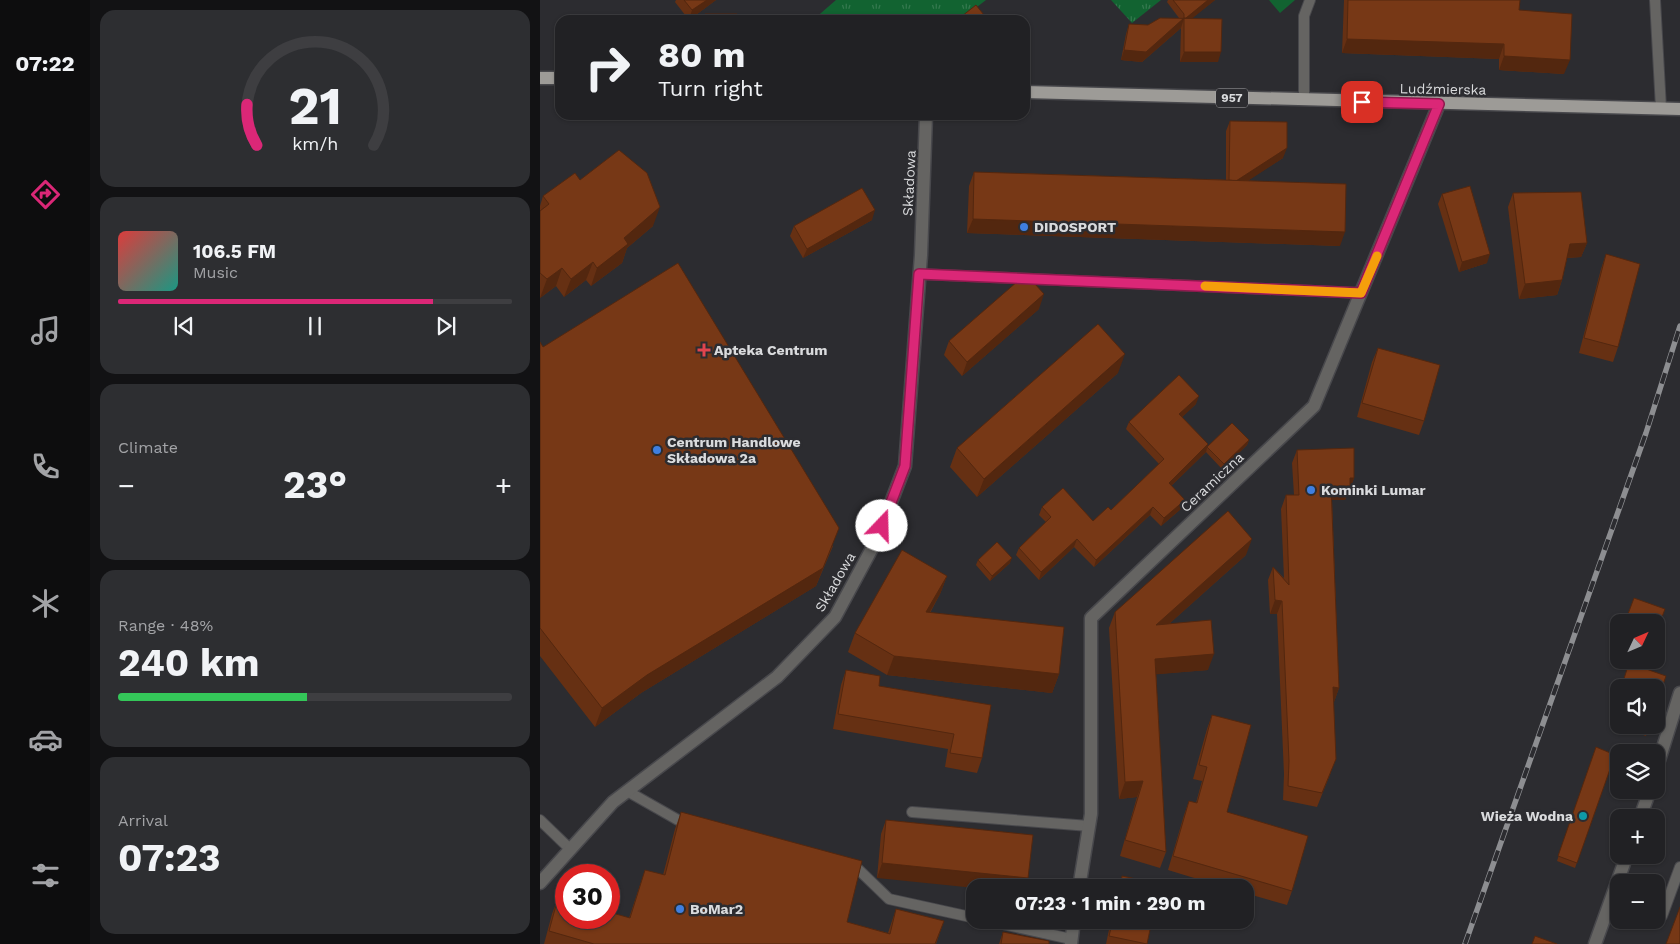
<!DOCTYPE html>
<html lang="en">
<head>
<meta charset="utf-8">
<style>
  :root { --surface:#212124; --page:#2d2e31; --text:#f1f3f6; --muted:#a2a3a6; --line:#3e3e41; --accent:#db2777 }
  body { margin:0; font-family:"Work Sans",sans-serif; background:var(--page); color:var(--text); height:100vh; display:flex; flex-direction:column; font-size:19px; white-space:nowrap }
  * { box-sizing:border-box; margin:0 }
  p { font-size:16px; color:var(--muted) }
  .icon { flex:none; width:28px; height:28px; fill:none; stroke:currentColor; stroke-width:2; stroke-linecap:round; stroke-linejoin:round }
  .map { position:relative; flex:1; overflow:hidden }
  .panel { display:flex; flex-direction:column; gap:10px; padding:10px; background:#121214; width:450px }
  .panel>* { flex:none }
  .hud { position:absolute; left:15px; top:15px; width:475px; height:105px; border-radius:15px; box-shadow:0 1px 4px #0004,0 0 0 1px var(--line); background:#212124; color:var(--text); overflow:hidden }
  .needle { width:32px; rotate:46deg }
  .controls { position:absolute; left:1070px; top:614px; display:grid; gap:10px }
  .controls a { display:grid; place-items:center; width:55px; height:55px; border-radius:10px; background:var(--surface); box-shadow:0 1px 4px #0004,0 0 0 1px var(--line); font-size:25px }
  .speed { position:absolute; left:15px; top:864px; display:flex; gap:10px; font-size:25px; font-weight:700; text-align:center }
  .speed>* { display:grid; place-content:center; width:65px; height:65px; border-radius:50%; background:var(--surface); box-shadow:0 1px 4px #0004,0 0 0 1px var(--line); line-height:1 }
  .speed .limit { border:8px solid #d22; background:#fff; color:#111 }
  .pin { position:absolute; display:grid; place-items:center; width:42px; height:42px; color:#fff; margin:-21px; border-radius:10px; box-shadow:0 2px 8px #0006 }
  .me { position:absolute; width:55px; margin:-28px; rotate:21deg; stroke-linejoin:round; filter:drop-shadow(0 0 4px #0008) }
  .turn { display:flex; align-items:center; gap:18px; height:105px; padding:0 20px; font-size:22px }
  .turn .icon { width:65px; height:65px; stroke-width:2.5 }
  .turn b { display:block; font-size:35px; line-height:42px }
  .big { font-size:38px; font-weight:700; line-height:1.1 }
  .panel .widget { flex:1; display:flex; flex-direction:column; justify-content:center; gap:8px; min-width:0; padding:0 18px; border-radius:15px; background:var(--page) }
  .panel .dial { align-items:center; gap:0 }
  .dial svg { height:130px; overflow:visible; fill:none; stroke:var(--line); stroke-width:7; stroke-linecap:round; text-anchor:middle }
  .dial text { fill:var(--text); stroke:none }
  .song { display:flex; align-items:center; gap:15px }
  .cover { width:60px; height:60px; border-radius:8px; background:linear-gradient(135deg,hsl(0 70% 55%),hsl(170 70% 35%)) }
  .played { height:5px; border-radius:2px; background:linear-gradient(90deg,var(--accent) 80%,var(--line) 80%) }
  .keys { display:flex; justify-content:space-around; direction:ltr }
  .heat { display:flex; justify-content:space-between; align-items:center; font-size:28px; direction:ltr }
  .charge { height:8px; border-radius:4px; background:linear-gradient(90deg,#34c759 48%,var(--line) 0) }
  .trip { position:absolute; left:426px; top:879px; width:288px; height:50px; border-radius:15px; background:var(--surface); box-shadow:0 1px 4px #0004,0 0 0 1px var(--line); font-weight:700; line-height:50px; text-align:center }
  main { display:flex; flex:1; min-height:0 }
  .menu { display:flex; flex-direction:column; width:90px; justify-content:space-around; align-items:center; background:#0d0d0e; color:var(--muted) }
  .menu .icon { width:35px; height:35px }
  .menu .current { color:var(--accent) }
  .menu b { font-size:22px; color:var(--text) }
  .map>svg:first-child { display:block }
  .grass { fill:url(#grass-tufts) }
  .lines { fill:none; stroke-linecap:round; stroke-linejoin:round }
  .lane-casing { stroke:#48484c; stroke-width:12 }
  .street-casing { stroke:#48484c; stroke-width:15 }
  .primary-casing { stroke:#48484c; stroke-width:15 }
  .lane { stroke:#656462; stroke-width:10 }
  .street { stroke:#656462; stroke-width:12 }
  .primary { stroke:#9d9b97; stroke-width:12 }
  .rail-casing { stroke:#8d8e91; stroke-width:5.5 }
  .rail { stroke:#2c2c30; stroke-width:4; stroke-dasharray:11; stroke-linecap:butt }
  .wall { fill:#663013 }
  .shaded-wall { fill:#53270f }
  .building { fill:#773816; stroke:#53270f }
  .route-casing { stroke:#8e194d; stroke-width:12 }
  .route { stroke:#db2777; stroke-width:9 }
  .slow { stroke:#f59e0b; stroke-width:9 }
  .shop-dot { fill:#3f7fe0; stroke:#2c2c30; stroke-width:2 }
  .health-dot { fill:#e0444e; stroke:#2c2c30; stroke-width:2 }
  .culture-dot { fill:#0f9aa8; stroke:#2c2c30; stroke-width:2 }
  .labels { text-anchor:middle; stroke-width:5; stroke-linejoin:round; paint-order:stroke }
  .shield { fill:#2c2c30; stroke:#a6a6a9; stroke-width:1 }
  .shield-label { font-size:12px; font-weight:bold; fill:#dadbdd }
  .street-label { font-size:14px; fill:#dadbdd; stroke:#2c2c30 }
  .poi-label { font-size:14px; font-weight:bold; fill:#dadbdd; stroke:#2c2c30; text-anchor:start }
</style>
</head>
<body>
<main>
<nav class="menu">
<b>07:22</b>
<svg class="icon current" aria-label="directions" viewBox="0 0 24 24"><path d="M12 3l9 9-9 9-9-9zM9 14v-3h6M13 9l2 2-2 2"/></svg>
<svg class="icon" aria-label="music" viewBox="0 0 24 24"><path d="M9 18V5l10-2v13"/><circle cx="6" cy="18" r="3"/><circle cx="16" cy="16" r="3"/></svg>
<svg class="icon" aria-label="phone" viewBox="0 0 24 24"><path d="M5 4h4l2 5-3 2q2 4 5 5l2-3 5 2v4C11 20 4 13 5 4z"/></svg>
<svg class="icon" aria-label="climate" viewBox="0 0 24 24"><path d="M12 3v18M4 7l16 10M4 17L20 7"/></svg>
<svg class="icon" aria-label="car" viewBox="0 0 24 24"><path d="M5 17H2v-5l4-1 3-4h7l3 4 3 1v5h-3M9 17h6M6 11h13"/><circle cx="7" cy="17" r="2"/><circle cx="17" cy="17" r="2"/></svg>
<svg class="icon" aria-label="filters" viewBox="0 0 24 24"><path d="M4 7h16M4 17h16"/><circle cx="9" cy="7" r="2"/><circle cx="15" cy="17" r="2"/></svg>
</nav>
<section class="panel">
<div class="widget dial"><svg viewBox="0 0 100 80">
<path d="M14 69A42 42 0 1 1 86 69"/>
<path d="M14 69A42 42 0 0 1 8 44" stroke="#db2777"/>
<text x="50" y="56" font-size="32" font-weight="700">21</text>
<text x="50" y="72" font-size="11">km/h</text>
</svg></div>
<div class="widget">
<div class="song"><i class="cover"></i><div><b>106.5 FM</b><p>Music</p></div></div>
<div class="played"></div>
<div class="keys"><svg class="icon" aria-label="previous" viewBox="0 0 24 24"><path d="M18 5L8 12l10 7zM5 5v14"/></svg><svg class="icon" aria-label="pause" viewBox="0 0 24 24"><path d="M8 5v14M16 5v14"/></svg><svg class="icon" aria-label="next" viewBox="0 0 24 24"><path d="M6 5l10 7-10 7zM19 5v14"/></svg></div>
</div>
<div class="widget"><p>Climate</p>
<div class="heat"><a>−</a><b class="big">23°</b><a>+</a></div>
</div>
<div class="widget"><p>Range · 48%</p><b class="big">240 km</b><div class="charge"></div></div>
<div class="widget"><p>Arrival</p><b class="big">07:23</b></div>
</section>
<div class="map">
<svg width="1140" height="944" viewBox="0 0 1140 944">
  <defs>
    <pattern id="grass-tufts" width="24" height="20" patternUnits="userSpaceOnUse" patternTransform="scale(1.25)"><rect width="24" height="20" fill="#126331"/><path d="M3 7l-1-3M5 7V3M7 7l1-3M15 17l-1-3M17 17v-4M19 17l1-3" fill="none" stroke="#34794e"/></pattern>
  </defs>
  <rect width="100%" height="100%" fill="#2c2c30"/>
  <g class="grass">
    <path d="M296 0H446L420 20H273Z"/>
    <path d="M571 0H621L592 23Z"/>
    <path d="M729 0H755L740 13Z"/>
  </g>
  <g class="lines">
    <defs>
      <g id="lane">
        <path d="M1115 0 1121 108"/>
        <path d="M764 100V16L770 0"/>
        <path d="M379 274 821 293"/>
        <path d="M87 791 138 820 151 823"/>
        <path d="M372 812 549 826"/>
        <path d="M0 820 30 849"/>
        <path d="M307 866 319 870 349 899 435 918"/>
        <path d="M1122 916 1140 867"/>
        <path d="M444 920 531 939"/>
      </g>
      <g id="street">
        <path d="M1116 770 1140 693"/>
        <path d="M1100 818 1110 790"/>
        <path d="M0 883 73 802 237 677 295 617 336 541 365 466 381 255 386 115"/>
        <path d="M539 888 551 814V618L774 406 899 104"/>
        <path d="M531 944 534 920"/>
        <path d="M1055 944 1087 855"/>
      </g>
      <g id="primary">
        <path d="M0 78H20"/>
        <path d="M485 92 1140 109"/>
      </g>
    </defs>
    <use href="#lane" class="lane-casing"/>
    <use href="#street" class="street-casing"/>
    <use href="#primary" class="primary-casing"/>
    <use href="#lane" class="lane"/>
    <use href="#street" class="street"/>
    <use href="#primary" class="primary"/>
    <defs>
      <path id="rail" d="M925 944 1106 433 1140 326"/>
    </defs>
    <use href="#rail" class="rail-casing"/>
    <use href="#rail" class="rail"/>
  </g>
  <g class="wall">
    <path d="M136 0H176L149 20 135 2Z"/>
    <path d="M628 0H675L652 18 678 62H640L641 28 602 62 581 60 586 34 589 24 608 25 639 18 627 2Z"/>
    <path d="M804 0H980L979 10 1024 74 959 70V59L802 53Z"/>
    <path d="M690 121 743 158 707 181 800 246 427 233 429 186 434 172 686 180V131Z"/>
    <path d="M40 180 113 226 87 248 82 263 51 286 46 280 24 297 16 286 0 298V206L3 196Z"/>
    <path d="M973 193 1047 243 1041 257 1027 258 1022 280 1017 295 979 299 968 207Z"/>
    <path d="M902 194 947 263 919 272 898 204Z"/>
    <path d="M332 220 263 258 250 236 254 226Z"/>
    <path d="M1066 254 1078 347 1073 362 1039 353 1061 269Z"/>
    <path d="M499 309 422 376 404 355 409 341Z"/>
    <path d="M0 342 3 347 293 546 276 586 101 693 55 727 0 656Z"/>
    <path d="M838 348 884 421 879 435 817 417 832 362Z"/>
    <path d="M578 373 437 497 410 467 417 448Z"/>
    <path d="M656 404 642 417 667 447 709 440 707 445 682 469 666 452 631 486 645 500 642 508 621 526 610 515 554 567 534 547 499 580 476 555 479 548 506 522 499 515 502 507 553 521 571 510 619 464 586 429 589 422Z"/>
    <path d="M757 450 814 478 809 492H808L805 500H792L799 688 794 702 791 772 777 807 743 800 744 774 737 614H730L728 580 733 567 744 578 741 509 746 495H754L752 463Z"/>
    <path d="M706 555 630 623 668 670 616 674 626 852 620 868 580 856 597 797 579 799 569 628 575 612Z"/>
    <path d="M438 560 470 563 450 581 436 565Z"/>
    <path d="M407 576 400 594 390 613 519 674 512 693 347 675 308 652 315 633Z"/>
    <path d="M306 670 339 686 451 705 442 758 437 773 405 767 408 749 293 729 301 685Z"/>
    <path d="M1079 692V703L1076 702Z"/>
    <path d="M672 715 687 812 752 891 747 905 705 893V888H687L628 870 644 815 649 801 656 803 662 781 653 779 667 729Z"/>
    <path d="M1091 725H1109L1106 736 1089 730Z"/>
    <path d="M1056 747 1075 755 1035 868 1017 861Z"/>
    <path d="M141 812 307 922 348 933 356 909 404 921 396 944H4L12 914 18 898 89 918 105 870 123 875 135 829Z"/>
    <path d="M346 820 493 835 337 878 341 834Z"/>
    <path d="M571 920H612L607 944H566Z"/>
    <path d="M463 932 509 944H459Z"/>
  </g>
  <g class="shaded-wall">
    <path d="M167 0H176L149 20 152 10Z"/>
    <path d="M668 0H675L644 25V19Z"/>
    <path d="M644 18 641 28 602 62 581 60 584 50Z"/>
    <path d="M807 39 964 44 959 59 802 53Z"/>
    <path d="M644 52H681L678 62H640Z"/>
    <path d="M964 56 1030 60 1024 74 959 70Z"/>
    <path d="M747 148 743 158 686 195 689 185Z"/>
    <path d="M120 207 113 226 87 248 82 263 51 286 57 268 84 238Z"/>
    <path d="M335 210 332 220 263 258 267 249Z"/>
    <path d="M433 219 805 232 800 246 427 233Z"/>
    <path d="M1047 243 1041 257 1025 258 1030 244Z"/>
    <path d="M950 254 947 263 919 272 922 262Z"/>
    <path d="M53 262 46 280 24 297 31 279Z"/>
    <path d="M22 268 16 286 0 298 7 279Z"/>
    <path d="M1022 280 1017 295 979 299 985 284Z"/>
    <path d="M504 294 499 309 422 376 427 362Z"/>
    <path d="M585 354 578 373 437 497 444 479Z"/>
    <path d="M659 396 656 404 637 422 639 414Z"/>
    <path d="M709 440 707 445 682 469 684 464Z"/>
    <path d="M668 444 666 452 626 491 629 483Z"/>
    <path d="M810 478H814L809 492H808L805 500H786L791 486Z"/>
    <path d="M645 500 642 508 621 526 624 518Z"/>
    <path d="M613 507 610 515 554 567 556 560Z"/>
    <path d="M299 528 276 586 101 693 55 727 62 708Z"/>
    <path d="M537 539 534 547 499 580 501 572Z"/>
    <path d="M712 539 706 555 610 641 616 625Z"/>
    <path d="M472 558 470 563 450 581 452 576Z"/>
    <path d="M407 576 400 594 379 631 386 612Z"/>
    <path d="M735 600 742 601 737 614H730Z"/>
    <path d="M674 654 668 670 609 675 615 659Z"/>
    <path d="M354 656 519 674 512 693 347 675Z"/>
    <path d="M793 687 799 688 794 702 788 701Z"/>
    <path d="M603 781 597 797 579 799 585 782Z"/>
    <path d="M342 863 488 878 485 888H435L337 878Z"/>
  </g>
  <g class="building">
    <path d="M144 0H167L152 10Z"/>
    <path d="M633 0H668L646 18H644V14Z"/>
    <path d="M808 0H980L979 10 1032 14 1030 60 964 56V44L807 39Z"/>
    <path d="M436 5 448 20H417Z"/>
    <path d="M165 14H197V20H217H165Z"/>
    <path d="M620 18 682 19 681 52H644V18L606 52 584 50 589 24 608 25Z"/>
    <path d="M690 121 747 122V148L696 181 689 180Z"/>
    <path d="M79 150 107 173 120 207 84 238 88 244 57 268 53 262 31 279 22 268 7 279 0 273V211L9 204 3 196 35 173 40 180Z"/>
    <path d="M434 172 806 184 805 232 433 219Z"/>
    <path d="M930 186 950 254 922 262 902 194Z"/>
    <path d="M322 188 335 210 267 249 254 226Z"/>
    <path d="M1041 192 1047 243 1030 244 1022 280 985 284 973 193Z"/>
    <path d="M1066 254 1100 264 1078 347 1044 338Z"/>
    <path d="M138 263 299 528 283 568 107 675 62 708 0 628V342L3 347Z"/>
    <path d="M486 274 504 294 427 362 409 341Z"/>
    <path d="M558 324 585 354 444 479 417 448Z"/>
    <path d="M838 348 900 365 884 421 822 403Z"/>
    <path d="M639 375 659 396 639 414 668 444 629 483 645 500 624 518 613 507 556 560 537 539 501 572 479 548 511 517 502 507 523 488 553 521 568 507 571 510 624 459 589 422Z"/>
    <path d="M692 423 709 440 684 464 667 447Z"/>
    <path d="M814 448V478H810V486H791L799 688 793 687 796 759 782 793 748 786 749 761 742 601 735 600 733 567 749 585 746 495H759L757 450Z"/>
    <path d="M688 511 712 539 616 625 671 620 674 654 615 659 626 852 585 840 603 781 585 782 575 612Z"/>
    <path d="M457 542 472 558 452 576 438 560Z"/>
    <path d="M362 550 407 576 386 612 524 627 519 674 354 656 315 633Z"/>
    <path d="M1094 598 1125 609 1116 633V622H1085Z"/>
    <path d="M1089 663 1126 676 1116 705V688H1081Z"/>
    <path d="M306 670 340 676 339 686 451 705 442 758 410 753 414 734 298 714Z"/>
    <path d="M672 715 711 725 687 812 768 836 752 891 633 856 649 801 657 803 667 767 659 765Z"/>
    <path d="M1056 747 1075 755 1037 863 1018 856Z"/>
    <path d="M141 812 322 861 307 922 350 934 356 909 404 921 395 944H54L9 931 18 898 26 900V918H69V912L90 918 105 870 125 875Z"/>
    <path d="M346 820 493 835 488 878 342 863Z"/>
    <path d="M582 876 620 884 619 888H580Z"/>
    <path d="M1140 907V944H1126Z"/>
    <path d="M573 920H612L607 944 569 936Z"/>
    <path d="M463 932 509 941V944H461Z"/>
    <path d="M995 936 1017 944H992Z"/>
  </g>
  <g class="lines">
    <defs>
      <path id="route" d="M342 526 365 466 379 274 821 293 899 104 822 102"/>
    </defs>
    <use href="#route" class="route-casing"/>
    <use href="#route" class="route"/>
    <path class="slow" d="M665 286 821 293 837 256"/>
  </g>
  <g class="shop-dot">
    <circle cx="484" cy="227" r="5"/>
    <circle cx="117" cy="450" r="5"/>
    <circle cx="771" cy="490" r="5"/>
    <circle cx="140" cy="909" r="5"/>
  </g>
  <path class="health-dot" d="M161.5 342.5h5v5h5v5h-5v5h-5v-5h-5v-5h5z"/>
  <circle class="culture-dot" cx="1043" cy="816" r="5"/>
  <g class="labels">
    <rect class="shield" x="676" y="88.5" width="32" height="19" rx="4"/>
    <g class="shield-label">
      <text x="692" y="102">957</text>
    </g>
    <g class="street-label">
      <text transform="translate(903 89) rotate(1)" y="5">Ludźmierska</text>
      <text transform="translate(369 183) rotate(-87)" y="5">Składowa</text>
      <text transform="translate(672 482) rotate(-43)" y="5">Ceramiczna</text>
      <text transform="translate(295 582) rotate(-60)" y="5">Składowa</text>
    </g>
    <g class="poi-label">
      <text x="494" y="232">DIDOSPORT</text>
      <text x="174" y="355">Apteka Centrum</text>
      <text x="127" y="447">Centrum Handlowe<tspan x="127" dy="16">Składowa 2a</tspan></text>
      <text x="781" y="495">Kominki Lumar</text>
      <text x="1033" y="821" text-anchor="end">Wieża Wodna</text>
      <text x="150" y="914">BoMar2</text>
    </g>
  </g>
</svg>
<div class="controls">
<a><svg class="needle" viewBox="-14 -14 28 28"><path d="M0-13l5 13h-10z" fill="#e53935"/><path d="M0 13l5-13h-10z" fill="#a2a3a6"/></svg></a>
<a><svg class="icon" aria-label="sound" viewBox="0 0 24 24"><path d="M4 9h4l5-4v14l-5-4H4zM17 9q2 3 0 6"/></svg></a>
<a><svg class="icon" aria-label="layers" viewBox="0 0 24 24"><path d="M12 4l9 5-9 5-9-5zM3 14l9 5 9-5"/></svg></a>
<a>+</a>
<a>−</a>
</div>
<div class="speed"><div class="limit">30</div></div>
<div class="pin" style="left:822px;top:102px;background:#d93025"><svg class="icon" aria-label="arrive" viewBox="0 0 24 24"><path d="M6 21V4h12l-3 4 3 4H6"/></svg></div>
<svg class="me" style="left:342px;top:526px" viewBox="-20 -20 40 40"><circle r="19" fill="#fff"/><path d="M0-13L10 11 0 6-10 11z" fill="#db2777"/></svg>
<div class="trip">07:23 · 1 min · 290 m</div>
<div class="hud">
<div class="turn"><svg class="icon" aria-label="right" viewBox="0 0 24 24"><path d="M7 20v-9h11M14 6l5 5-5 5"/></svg><div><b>80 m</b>Turn right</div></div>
</div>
</div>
</main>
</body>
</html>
